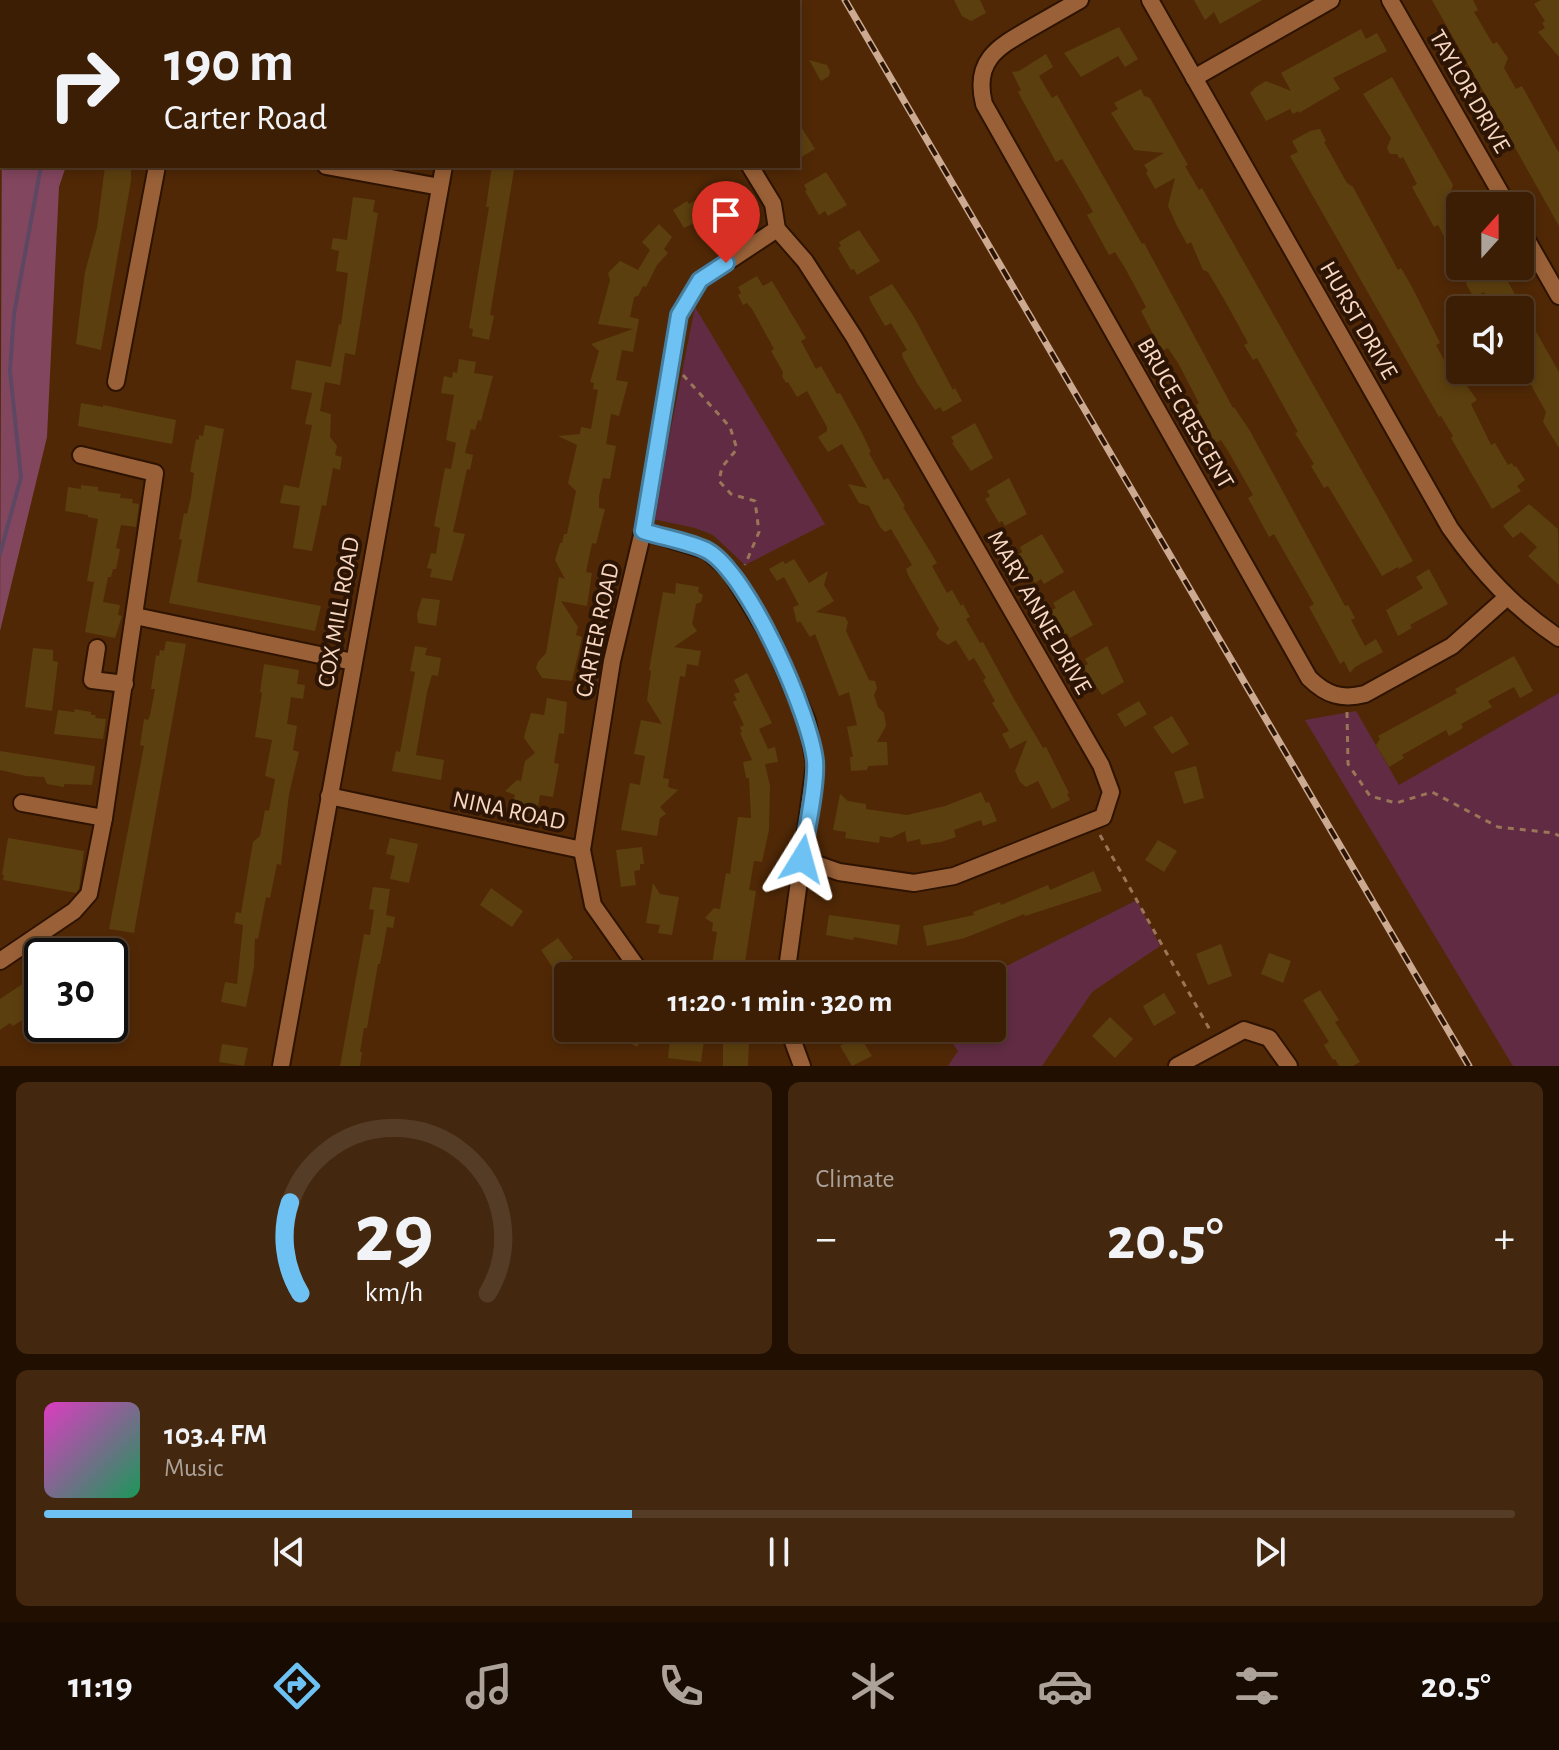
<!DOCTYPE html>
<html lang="en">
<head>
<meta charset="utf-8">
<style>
  :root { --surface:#3c1e04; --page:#43270e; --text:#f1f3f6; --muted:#aca29a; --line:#553c26; --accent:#6dc2f3 }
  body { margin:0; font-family:"Alegreya Sans",sans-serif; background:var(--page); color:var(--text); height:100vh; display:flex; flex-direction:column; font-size:30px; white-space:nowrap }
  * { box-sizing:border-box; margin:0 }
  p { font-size:26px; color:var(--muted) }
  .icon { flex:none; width:44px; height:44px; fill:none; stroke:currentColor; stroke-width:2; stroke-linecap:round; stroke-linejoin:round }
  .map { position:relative; height:1066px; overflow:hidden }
  .drawer { display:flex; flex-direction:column; gap:16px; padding:16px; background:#211002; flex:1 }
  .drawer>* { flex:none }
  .top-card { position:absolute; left:0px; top:0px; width:800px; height:168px; box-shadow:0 4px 12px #0003,0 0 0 2px var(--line); background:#3c1e04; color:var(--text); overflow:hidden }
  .needle { width:52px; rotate:21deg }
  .fabs { position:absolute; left:1446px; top:192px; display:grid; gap:16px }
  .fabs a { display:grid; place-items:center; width:88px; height:88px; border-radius:8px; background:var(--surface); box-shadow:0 4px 12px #0003,0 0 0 2px var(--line); font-size:40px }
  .speed { position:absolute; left:24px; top:938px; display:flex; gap:16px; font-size:40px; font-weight:700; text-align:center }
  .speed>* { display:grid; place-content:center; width:104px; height:104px; border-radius:50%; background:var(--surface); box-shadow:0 4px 12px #0003,0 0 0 2px var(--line); line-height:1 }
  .speed .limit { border:4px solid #111; border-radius:12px; background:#fff; color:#111 }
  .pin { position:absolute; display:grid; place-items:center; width:68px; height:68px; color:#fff; margin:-82px -34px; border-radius:50% 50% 50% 0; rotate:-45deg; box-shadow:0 0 8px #0007 }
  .pin .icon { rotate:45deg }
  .me { position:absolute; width:88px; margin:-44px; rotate:8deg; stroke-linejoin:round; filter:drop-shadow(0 0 6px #0008) }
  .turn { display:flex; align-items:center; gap:28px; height:168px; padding:0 32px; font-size:36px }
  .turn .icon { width:104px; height:104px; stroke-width:2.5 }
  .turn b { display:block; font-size:56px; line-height:68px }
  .big { font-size:60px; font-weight:600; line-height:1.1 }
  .drawer .tile { flex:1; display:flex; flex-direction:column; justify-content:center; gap:12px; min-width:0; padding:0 28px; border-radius:12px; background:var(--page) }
  .drawer .dial { align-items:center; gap:0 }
  .dial svg { height:208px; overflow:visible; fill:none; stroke:var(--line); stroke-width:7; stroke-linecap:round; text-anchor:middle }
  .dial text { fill:var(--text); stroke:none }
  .song { display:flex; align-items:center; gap:24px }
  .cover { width:96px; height:96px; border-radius:12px; background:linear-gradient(135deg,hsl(310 70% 55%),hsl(150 70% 35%)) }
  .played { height:8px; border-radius:4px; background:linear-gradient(90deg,var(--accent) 40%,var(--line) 40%) }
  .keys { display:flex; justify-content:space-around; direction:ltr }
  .heat { display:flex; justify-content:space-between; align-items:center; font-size:44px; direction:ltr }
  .drawer .tiles { flex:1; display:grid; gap:16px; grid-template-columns:1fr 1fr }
  .tile:last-child { grid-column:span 2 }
  .trip { position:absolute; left:554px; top:962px; width:452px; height:80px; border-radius:8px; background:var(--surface); box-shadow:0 4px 12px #0003,0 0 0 2px var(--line); font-weight:600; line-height:80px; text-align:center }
  .menu { display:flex; height:128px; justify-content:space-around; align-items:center; background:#180c02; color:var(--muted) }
  .menu .icon { width:56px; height:56px }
  .menu .selected { color:var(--accent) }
  .menu b { font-size:36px; color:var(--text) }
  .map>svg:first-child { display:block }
  .green { fill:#612c43 }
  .forest { fill:#83465f }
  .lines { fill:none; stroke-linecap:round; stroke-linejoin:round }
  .stream { stroke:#5e4763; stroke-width:4 }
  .building { fill:#5c3f0e }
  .minor-casing { stroke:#2e1300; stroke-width:20 }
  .path { stroke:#9a7558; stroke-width:3; stroke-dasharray:6 6; stroke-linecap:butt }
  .minor { stroke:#9a6138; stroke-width:16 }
  .rail-casing { stroke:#cca991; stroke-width:7 }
  .rail { stroke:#2c1504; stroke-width:4; stroke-dasharray:12; stroke-linecap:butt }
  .route-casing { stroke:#477e9e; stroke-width:20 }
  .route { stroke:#6dc2f3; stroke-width:14 }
  .labels { text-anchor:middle; stroke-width:8; stroke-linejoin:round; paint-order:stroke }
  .street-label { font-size:24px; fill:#f9d8c3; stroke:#2c1504 }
</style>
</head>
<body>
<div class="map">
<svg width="1559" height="1066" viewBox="0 0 1559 1066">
  <rect width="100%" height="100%" fill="#502806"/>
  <g class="green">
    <path d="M695 307 825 524 745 565 713 535 695 528 653 519Z"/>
    <path d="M1559 693V1066H1513L1305 720 1356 711 1399 785Z"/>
    <path d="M1137 900 1160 946 1092 992 1042 1066H948L958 1051 942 1028H992V976H987Z"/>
  </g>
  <path class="forest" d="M2 101V166H66L59 187 47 437 0 631Z"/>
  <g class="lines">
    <g class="stream">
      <path d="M85 2 86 0"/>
      <path d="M0 554 21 477 10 371 14 314 41 166"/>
    </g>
  </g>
  <g class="building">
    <path d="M954 0H980L986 13 971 21 962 16Z"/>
    <path d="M1194 0H1262L1220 24 1214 12 1205 20Z"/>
    <path d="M1432 0H1473L1478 10 1474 12 1493 44 1497 42 1505 54 1508 58 1504 68 1516 89 1522 86 1559 153V226Z"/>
    <path d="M1541 0H1559V57L1538 32 1545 28 1542 23 1545 21 1534 4Z"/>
    <path d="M1119 27 1138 59 1125 67 1118 56 1081 77 1064 53Z"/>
    <path d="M1361 29 1366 39 1377 33 1387 51 1333 78 1340 89 1314 104 1299 113 1298 111 1293 114 1290 109 1266 121 1250 93 1256 87 1266 81 1291 91 1281 73Z"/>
    <path d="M1046 54 1053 67 1039 76 1052 98 1057 95 1142 244 1144 243 1233 408 1234 407 1250 431 1345 606 1348 605 1355 618 1351 620 1365 646 1376 639 1383 652 1355 667 1350 673 1344 661 1340 664 1331 647 1309 607 1314 604 1283 550 1274 534 1269 537 1248 498 1253 495 1231 456 1221 440 1215 443 1196 405 1199 403 1178 363 1168 348 1162 351 1141 311 1146 307 1125 268 1115 252 1109 255 1087 215 1093 212 1081 191 1062 159 1056 162 1018 92 1021 90 1012 72 1019 71Z"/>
    <path d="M809 60 827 65 830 71 829 76 821 81Z"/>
    <path d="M1392 77 1453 185 1447 206 1460 199V266L1438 225 1434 227 1412 187 1417 184 1403 157 1400 159 1397 154H1390L1387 148 1391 138 1363 94Z"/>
    <path d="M1141 89 1144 96 1150 98 1188 165 1185 166 1199 190 1202 188 1413 561 1399 569 1398 567 1382 576 1328 486 1324 488 1311 466 1314 464 1295 433 1298 432 1257 358 1253 360 1244 345 1248 343 1229 308 1208 272 1203 270 1191 242 1187 244 1176 224 1168 206 1175 178 1155 189 1146 173 1148 171 1144 165 1164 153 1134 150 1111 113 1118 109 1114 103Z"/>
    <path d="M798 122 815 149 798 159Z"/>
    <path d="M1320 129 1326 141 1324 142 1347 183 1353 187 1398 270 1401 268 1412 287 1440 343 1436 345 1456 382 1462 379 1477 400 1471 404 1491 445 1495 443 1508 465 1512 463 1514 467 1516 466 1525 480 1517 486 1521 491 1492 509 1451 438 1453 436 1441 416 1439 417 1290 156 1298 152 1292 141 1310 131Z"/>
    <path d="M105 166H131V181L101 350 76 344 85 272 97 228Z"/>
    <path d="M492 166 514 170 490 315 494 316 489 340 472 336 473 329 469 328 489 207H486Z"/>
    <path d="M826 172 847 205 828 216 825 211 819 215 805 191 807 190 804 185Z"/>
    <path d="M726 183 734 198V201L725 207 730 216 698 235 692 224 684 228 673 210 687 201 689 204Z"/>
    <path d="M353 197 375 200 373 212 378 213 355 355 345 353 340 385 325 382 320 411 331 414 330 437 337 446 335 455 342 457 340 470 333 468 326 506 322 505 312 551 293 548 300 506 280 503 284 485 299 488 312 425 305 424 312 393 291 389 296 360 331 367 339 324 341 325 348 273 336 271 339 251 331 249 333 238 347 240Z"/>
    <path d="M659 224 672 237 664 249 668 253 657 265 646 287 643 286 638 296 634 297 630 317 639 319 633 352 622 350 616 380 628 382 619 416 611 414 606 444 616 446 610 479 603 478 599 496V508L605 509 596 544 592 543 586 572 592 573 587 606 561 601 578 627 576 635 582 637 572 681 542 678 536 668 538 662 546 653 559 577 565 579 555 560 560 543H562L564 534H567L576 491 568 483 577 445 558 436 580 434 581 427 591 429 598 390 593 389 594 383 590 382 599 351 591 344 633 329 598 324 610 280 608 273 620 261 638 270 650 250 642 242Z"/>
    <path d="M859 230 880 261 857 275 854 269 851 270 838 248 841 246 839 242Z"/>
    <path d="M1475 266H1499L1559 372V448L1543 422 1546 412 1531 385 1526 380H1520L1517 375 1520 370V310H1494L1484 292 1474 298 1466 284Z"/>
    <path d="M757 276 763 286 772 281 806 338 801 341 816 369 821 366 837 394 840 393 862 433 871 452 869 453 884 480 888 478 898 494 905 506 903 507 937 563 932 566 947 593 952 590 961 606 963 604 970 617 966 619 980 643 983 642 1014 699 1043 748 1046 747 1069 793 1067 794 1070 800 1052 809 1038 781 1026 787 1020 782 1015 771 1027 740 1010 749 1002 734 1009 731 992 703 995 701 983 680 986 678 974 658 969 661 956 640 948 645 939 639 936 634 939 629 908 575 906 569 912 565 891 529 885 532 880 527 869 506 859 503 848 484 867 488 842 444 828 452 818 437 827 431V427L807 391 797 397 788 382 786 383 782 376 783 372 771 351 774 349 752 309 747 303 743 305 738 295 741 293 738 287Z"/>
    <path d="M892 284 914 317 953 390 955 388 962 401 943 412 940 407 935 410 917 383 903 358 902 353 907 350 891 323 885 326 871 302 869 297Z"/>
    <path d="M459 359 476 362 474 373 493 376 481 421 478 420 475 430 471 429 465 453 473 455 470 470 467 469 453 532 465 534 452 581 430 577 432 569 427 568 431 553 436 554 440 528 434 526 445 468 451 469 456 443 446 440 454 395 441 393 444 376 452 378 453 372 457 373Z"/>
    <path d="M81 403 103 407V405L176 420 172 444 78 426Z"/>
    <path d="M975 423 993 458 971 471 952 443 954 442 951 437Z"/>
    <path d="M205 425 224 429 197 582 321 606 315 631 169 603 182 540 179 539 184 513 187 514 191 497 194 473 190 472 196 439 199 440V435L203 436Z"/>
    <path d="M1009 478 1027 514 1005 526 1002 521 999 523 985 499 990 496 987 491Z"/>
    <path d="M81 485 98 487V491L121 494 120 498 133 499 132 503 139 504 136 527 121 525 116 548 120 549 116 569H113L111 577H108L103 602 120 605 118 615 122 616 115 638 85 632 94 582 87 581 98 519 88 517V515L65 511 68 487 81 489Z"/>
    <path d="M1529 504 1558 529 1559 585 1528 556 1537 547 1521 532 1513 538 1503 526Z"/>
    <path d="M1042 534 1064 572 1044 584 1041 579 1035 583 1018 555 1022 552 1020 547Z"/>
    <path d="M794 559 809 583 828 571 824 585 834 601 816 612 845 617 848 622 846 631 869 680 875 681 877 688 874 695 878 707 884 713 886 726 877 742H887L888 765 868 766 867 770 851 771 850 757H853L847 727 857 725 849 692 839 696 815 634 810 637 800 621 797 623 793 607 799 605 784 577 777 581 769 569 783 561 785 564Z"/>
    <path d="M1429 569 1448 604 1410 625 1412 628 1398 636 1386 610 1423 588 1416 577Z"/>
    <path d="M676 583 699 587 698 592 703 595 701 602 696 604 693 620 692 624 697 631 674 647 701 651 698 666 687 664 685 677 680 676 663 778 669 779 668 787 678 790 660 807 666 814 660 818 657 836 621 830 630 783 640 785 645 756 634 754 641 720 662 724 647 700 651 671 649 670 663 592 675 594Z"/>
    <path d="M1074 590 1093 625 1070 638 1067 633 1064 634 1050 611 1056 608 1053 603Z"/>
    <path d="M422 598 440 600 436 626 418 623 417 614Z"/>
    <path d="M166 641 186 644 134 933 109 929 144 746 140 745 144 719 148 720 150 715 155 689H151L156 655 159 656 160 650 164 651Z"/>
    <path d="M415 646 427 648 425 655 441 658 438 676 432 675 427 692 416 755 444 760 441 780 392 771 396 751 400 752 415 672 410 671Z"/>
    <path d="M1107 646 1124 682 1102 695 1083 667 1088 664 1085 659Z"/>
    <path d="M33 648 53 650V661L58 662 52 711 25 707Z"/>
    <path d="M1514 656 1533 691 1520 698 1514 687 1488 701 1492 707 1461 724 1463 728 1449 736 1446 730 1402 755 1404 758 1389 767 1376 745 1380 739 1378 736 1457 693 1455 689Z"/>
    <path d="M264 664 299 670 297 684 305 685 303 699 291 697 287 724 297 726 293 750 299 752 289 794 281 865 277 864 270 898 266 897 258 939 255 938 254 967 246 1007 221 1002 225 982 237 984 243 925 234 923 236 912 241 913 253 842 260 836 265 810 269 811 275 779 265 776 272 740 255 737 262 693 260 692Z"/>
    <path d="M747 673 772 723 759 729 768 749 775 747 778 762 765 764 770 786 769 830 762 862 754 861 749 890 756 891 744 969 712 964 717 932 712 931 713 923 705 918 714 908 720 909 726 873 730 874 738 817 751 818 749 778H746L743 762 752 760 740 733 742 732 740 727 744 725 733 702 737 700 734 694 740 692 734 680Z"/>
    <path d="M547 698 567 702 564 734 559 733 554 763 559 764 553 797 540 795 538 807 513 803 515 795 505 791 517 780 521 781 525 761 535 753 524 738 525 733 531 713 544 715Z"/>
    <path d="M1139 701 1147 714 1125 727 1117 714Z"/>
    <path d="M75 709 91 712V715H96L95 718 106 719 103 739 54 734 58 710 74 712Z"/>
    <path d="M1172 716 1189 744 1172 754 1153 727Z"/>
    <path d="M0 751 95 766 92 785 64 784V787L47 784 44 777 26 776 0 770Z"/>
    <path d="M1196 766 1204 798 1184 804 1174 772Z"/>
    <path d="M981 792 986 803 989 802 997 821 983 826 981 820 954 830 956 837 941 842 921 845 920 839 907 842 905 831 891 838 880 836 879 843 845 838 846 832 833 830 840 794 848 801 866 804V809L907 815 945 806Z"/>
    <path d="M8 838 84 851 79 889 76 893 3 880 4 875H2Z"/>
    <path d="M390 838 418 844 409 883 390 879 395 856 386 854Z"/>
    <path d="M1158 840 1177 851 1164 872 1145 860Z"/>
    <path d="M642 847 644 864H640V870L634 871 636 885 621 887 616 850Z"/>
    <path d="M1094 871 1102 891 1025 916 1024 914 965 938 927 946 923 926 974 915 973 912 1000 902 1001 905 1048 885 1050 890Z"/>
    <path d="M653 883 660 894 679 897 672 935 658 933 660 925 646 923Z"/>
    <path d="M373 887 390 889 386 915 395 917 393 928 387 927 380 964H378L367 1028H364L360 1052H362L360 1066H340L364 934 370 935 374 910 369 909Z"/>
    <path d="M491 888 523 911 512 927 480 905Z"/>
    <path d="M829 915 900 925 897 945 854 937 853 940 826 935Z"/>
    <path d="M103 936 118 956H74Z"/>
    <path d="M558 938 573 958 555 971 541 950Z"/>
    <path d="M1221 944 1232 976 1208 985 1196 954Z"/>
    <path d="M1269 953 1291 961 1283 983 1261 974Z"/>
    <path d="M42 976V1002L33 1008 35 1012 13 1026 10 1023 0 1030V999L33 977 35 980Z"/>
    <path d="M1320 990 1339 1020 1335 1022 1360 1062 1353 1066H1339L1335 1059 1333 1060 1324 1045 1329 1042 1303 1000Z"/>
    <path d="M1164 993 1176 1013 1154 1026 1143 1006Z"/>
    <path d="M1110 1017 1133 1039 1115 1058 1092 1036Z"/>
    <path d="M603 1028H648L637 1047Z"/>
    <path d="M859 1035 872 1056 852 1066 840 1046Z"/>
    <path d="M686 1038 704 1040 701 1062 668 1058 670 1039 686 1041Z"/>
    <path d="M723 1041 749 1042 748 1066H723Z"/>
    <path d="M222 1044 248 1048 244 1066 219 1062Z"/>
  </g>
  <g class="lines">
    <defs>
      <g id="minor">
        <path d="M557 0 567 2"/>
        <path d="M1080 0C1064 9 1047 19 1031 28 998 47 973 60 984 104L1309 678C1326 695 1342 700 1365 694L1452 646 1506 598"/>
        <path d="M1150 0 1450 528C1481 572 1514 608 1559 638"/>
        <path d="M1390 0 1508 206"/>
        <path d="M473 2 474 0"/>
        <path d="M1194 78 1331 0"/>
        <path d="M326 166 440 187"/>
        <path d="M750 166 773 204 777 229 805 261 854 337 1101 765 1111 792 1103 817 954 876 914 883 839 872 802 859"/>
        <path d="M1520 228 1559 296"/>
        <path d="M116 382 157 166"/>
        <path d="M643 531 708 551 730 571 772 640 807 721 815 764 786 976"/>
        <path d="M135 616 353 662"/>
        <path d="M97 648 92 680 125 684"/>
        <path d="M329 796 582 850"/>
        <path d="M22 803 104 818"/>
        <path d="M0 961 74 911 89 894 104 818 155 473 81 455"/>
        <path d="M648 976 639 970 593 905 582 850 612 661 643 531 679 315 700 280 777 229"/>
        <path d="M788 1028 802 1066"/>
        <path d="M281 1066 444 166"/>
        <path d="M1177 1066 1244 1030 1269 1038 1289 1066"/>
      </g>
    </defs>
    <use href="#minor" class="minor-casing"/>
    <g class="path">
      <path d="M683 375 730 427 737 449 722 467 719 481 731 494 755 501 759 532 745 565"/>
      <path d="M1347 712 1348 764 1370 796 1396 803 1432 792 1498 827 1554 833 1559 836"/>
      <path d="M1100 835 1210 1030"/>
    </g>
    <use href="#minor" class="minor"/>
    <defs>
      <path id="rail" d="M845 0 1469 1066"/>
    </defs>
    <use href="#rail" class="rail-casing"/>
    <use href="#rail" class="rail"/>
  </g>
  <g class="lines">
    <defs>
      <path id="route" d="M726 263 700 280 679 315 643 531C661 537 692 542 708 551 749 575 810 714 815 761 817 785 806 833 802 859"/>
    </defs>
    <use href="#route" class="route-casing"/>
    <use href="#route" class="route"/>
  </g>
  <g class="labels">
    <g class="street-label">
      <text transform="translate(1470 91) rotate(60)" y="8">TAYLOR DRIVE</text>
      <text transform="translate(1359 320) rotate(60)" y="8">HURST DRIVE</text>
      <text transform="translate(1186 413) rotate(60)" y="8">BRUCE CRESCENT</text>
      <text transform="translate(338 612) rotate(-80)" y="8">COX MILL ROAD</text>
      <text transform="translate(1040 612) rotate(60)" y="8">MARY ANNE DRIVE</text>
      <text transform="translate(597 630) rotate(-78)" y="8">CARTER ROAD</text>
      <text transform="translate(509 810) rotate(12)" y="8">NINA ROAD</text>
    </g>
  </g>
</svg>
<div class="fabs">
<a><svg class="needle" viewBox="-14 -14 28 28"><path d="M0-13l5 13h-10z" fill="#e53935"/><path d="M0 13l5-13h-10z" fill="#aca29a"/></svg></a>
<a><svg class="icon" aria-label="sound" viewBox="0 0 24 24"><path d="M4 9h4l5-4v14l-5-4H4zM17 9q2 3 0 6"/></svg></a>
</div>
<div class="speed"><div class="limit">30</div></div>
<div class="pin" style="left:726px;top:263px;background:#d93025"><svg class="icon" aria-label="arrive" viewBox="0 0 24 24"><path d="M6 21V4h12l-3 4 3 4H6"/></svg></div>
<svg class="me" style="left:802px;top:859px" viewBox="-20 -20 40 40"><path d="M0-17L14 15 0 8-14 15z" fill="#6dc2f3" stroke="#fff" stroke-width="4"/></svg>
<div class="trip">11:20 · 1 min · 320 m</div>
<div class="top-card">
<div class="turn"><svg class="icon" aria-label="right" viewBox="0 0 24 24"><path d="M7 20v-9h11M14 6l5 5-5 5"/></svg><div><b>190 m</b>Carter Road</div></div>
</div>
</div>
<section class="drawer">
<div class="tiles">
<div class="tile dial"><svg viewBox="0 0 100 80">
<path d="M14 69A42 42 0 1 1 86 69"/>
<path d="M14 69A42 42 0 0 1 10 34" stroke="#6dc2f3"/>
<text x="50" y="56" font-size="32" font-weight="700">29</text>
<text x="50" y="72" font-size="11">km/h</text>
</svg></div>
<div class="tile"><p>Climate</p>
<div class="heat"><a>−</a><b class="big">20.5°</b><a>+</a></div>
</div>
<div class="tile">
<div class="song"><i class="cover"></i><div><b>103.4 FM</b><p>Music</p></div></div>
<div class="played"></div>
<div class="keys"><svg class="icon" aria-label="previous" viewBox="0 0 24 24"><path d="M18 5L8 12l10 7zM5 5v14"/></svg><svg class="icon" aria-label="pause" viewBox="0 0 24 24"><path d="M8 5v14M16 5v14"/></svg><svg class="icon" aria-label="next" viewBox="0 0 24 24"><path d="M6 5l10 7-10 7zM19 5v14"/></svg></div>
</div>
</div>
</section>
<nav class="menu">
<b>11:19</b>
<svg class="icon selected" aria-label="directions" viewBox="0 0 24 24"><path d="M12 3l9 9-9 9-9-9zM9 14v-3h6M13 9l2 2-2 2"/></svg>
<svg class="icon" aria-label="music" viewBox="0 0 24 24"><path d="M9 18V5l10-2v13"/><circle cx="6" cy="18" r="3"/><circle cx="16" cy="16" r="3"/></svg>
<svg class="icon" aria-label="phone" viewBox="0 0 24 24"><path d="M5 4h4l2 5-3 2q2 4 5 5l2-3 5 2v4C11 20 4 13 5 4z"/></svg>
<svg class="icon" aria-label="climate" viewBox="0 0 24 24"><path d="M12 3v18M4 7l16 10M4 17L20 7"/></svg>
<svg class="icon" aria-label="car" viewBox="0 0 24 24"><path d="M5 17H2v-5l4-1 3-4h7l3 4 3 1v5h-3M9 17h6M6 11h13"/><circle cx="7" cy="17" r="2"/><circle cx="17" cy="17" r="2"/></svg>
<svg class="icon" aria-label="filters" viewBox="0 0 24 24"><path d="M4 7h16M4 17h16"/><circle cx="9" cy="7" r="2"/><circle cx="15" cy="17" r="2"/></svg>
<b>20.5°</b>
</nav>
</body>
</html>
